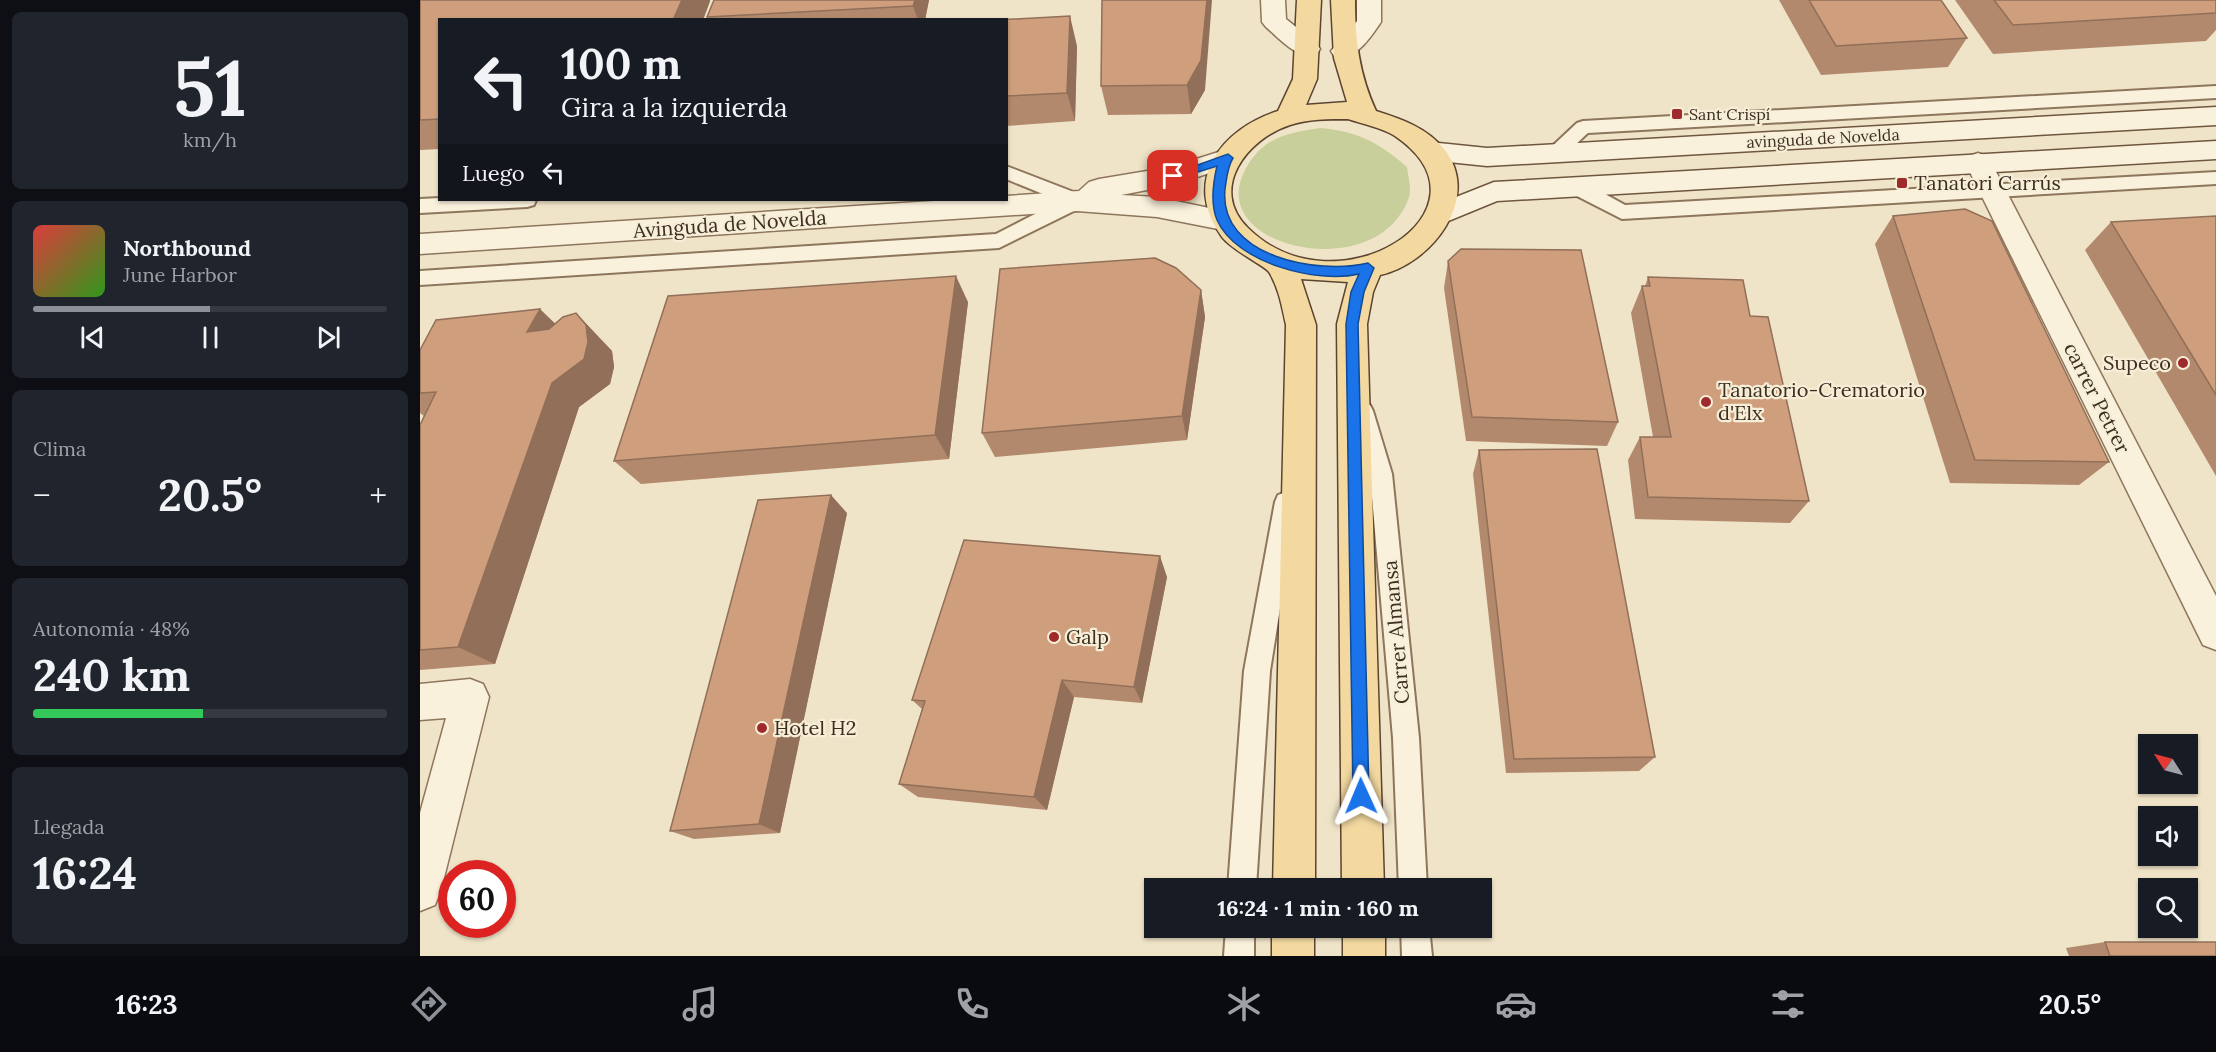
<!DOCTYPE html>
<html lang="es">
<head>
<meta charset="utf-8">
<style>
  :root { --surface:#171b24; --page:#20242c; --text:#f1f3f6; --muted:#9ea1a6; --line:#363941; --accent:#8c9099 }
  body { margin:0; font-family:Lora,serif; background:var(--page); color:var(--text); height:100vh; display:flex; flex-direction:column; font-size:22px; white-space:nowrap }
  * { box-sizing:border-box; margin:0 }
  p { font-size:20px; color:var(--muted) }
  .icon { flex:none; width:33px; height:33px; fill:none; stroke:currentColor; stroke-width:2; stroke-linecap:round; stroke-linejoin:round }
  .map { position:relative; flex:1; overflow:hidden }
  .drawer { display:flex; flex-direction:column; gap:12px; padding:12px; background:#0d0f14; width:420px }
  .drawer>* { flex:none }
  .guide { position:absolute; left:18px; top:18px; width:570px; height:183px; border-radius:0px; box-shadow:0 2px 4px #0004; background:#171b24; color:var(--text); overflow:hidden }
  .needle { width:39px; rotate:306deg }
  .controls { position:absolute; left:1718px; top:734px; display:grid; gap:12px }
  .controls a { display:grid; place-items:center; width:60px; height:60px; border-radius:0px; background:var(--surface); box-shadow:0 2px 4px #0004; font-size:30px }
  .speed { position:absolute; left:18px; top:860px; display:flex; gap:12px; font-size:30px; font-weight:700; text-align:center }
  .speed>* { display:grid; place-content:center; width:78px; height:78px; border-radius:50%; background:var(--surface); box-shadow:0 2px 4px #0004; line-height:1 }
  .speed .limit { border:9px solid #d22; background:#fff; color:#111 }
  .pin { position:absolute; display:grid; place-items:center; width:51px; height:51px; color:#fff; margin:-26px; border-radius:12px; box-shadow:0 3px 9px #0006 }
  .me { position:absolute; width:66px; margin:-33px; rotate:359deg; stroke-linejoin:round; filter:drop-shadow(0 0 4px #0008) }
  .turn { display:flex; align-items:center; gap:21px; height:126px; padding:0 24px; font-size:27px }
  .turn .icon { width:78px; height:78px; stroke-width:2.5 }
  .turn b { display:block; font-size:42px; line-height:51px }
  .then { display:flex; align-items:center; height:57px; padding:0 24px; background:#0003; gap:12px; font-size:22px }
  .big { font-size:45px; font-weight:800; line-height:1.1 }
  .drawer .widget { flex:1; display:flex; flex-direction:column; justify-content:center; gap:9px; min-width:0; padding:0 21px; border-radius:9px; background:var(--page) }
  .drawer .dial { align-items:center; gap:0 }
  .dial b { font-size:78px; line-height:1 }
  .song { display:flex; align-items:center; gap:18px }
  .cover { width:72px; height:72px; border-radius:9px; background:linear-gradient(135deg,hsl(0 70% 55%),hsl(110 70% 35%)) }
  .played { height:6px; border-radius:3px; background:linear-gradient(90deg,var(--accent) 50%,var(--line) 50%) }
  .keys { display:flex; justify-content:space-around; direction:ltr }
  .heat { display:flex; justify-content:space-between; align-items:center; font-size:33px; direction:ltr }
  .charge { height:9px; border-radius:4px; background:linear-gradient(90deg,#34c759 48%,var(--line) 0) }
  .trip { position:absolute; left:724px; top:878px; width:348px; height:60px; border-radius:0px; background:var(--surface); box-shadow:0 2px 4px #0004; font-weight:800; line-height:60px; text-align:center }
  .tabs { display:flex; height:96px; justify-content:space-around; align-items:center; background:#090b0e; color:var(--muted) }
  .tabs .icon { width:42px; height:42px }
  .tabs .selected { color:var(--accent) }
  .tabs b { font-size:27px; color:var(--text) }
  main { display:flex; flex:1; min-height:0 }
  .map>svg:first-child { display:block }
  .green { fill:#c9cf9b }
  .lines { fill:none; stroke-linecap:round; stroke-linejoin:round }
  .lane-casing { stroke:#8d765c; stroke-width:4 }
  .street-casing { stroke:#8d765c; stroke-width:3 }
  .secondary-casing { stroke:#6f573f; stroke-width:3 }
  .primary-casing { stroke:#5b4430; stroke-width:3 }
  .lane { fill:#faf1dc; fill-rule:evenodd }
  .street { fill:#faf1dc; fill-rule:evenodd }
  .secondary { fill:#faf1dc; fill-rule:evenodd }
  .primary { fill:#f3d9a0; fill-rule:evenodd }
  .wall { fill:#b2896c }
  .shaded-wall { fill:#916f58 }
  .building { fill:#cf9f7d; stroke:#916f58; stroke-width:1.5 }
  .route { fill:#1a73e8; stroke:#114b97; stroke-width:1.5 }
  .poi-dot { fill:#9e2a2b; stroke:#f7eed8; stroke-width:2 }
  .labels { text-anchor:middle; stroke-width:4.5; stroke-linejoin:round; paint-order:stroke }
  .far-poi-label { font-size:16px; fill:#3d2e20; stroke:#f7eed8; text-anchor:start }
  .far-street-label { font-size:16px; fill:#3d2e20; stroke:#f7eed8 }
  .poi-label { font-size:20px; fill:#3d2e20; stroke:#f7eed8; text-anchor:start }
  .street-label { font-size:20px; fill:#3d2e20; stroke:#f7eed8 }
</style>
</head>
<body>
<main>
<section class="drawer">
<div class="widget dial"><b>51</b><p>km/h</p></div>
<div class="widget">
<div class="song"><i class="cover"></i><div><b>Northbound</b><p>June Harbor</p></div></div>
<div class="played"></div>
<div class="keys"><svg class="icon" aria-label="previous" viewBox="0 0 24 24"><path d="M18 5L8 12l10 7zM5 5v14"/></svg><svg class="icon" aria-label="pause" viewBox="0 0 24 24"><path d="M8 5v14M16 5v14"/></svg><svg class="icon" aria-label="next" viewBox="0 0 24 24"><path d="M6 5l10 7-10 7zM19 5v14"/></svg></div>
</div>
<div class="widget"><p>Clima</p>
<div class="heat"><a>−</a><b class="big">20.5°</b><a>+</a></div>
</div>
<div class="widget"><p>Autonomía · 48%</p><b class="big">240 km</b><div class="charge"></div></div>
<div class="widget"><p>Llegada</p><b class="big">16:24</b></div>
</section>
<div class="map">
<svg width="1796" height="956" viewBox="0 0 1796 956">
  <rect width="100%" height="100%" fill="#f0e4c8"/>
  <path class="green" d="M901 128C939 132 958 142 987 167 988 175 990 183 990 190 990 200 983 211 977 219 929 279 787 242 825 170 843 137 866 133 901 128Z"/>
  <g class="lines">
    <defs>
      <g id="lane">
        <path d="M1796 86V98L1168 133C1157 142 1143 162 1128 157L1125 153 1157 123 1163 121Z"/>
        <path d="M586 166 664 196 666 201 664 206 579 248 0 285V271L576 234 640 201 586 179Z"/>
        <path d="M1796 172V184L1202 219 1151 193 1149 188 1151 183H1165L1205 205Z"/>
        <path d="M20 198V200H116L114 205 107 207 0 213V199Z"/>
        <path d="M942 402 950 405 953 411 972 474 999 738 1007 888H979L973 738 950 474 931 411 934 405Z"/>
        <path d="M866 492 874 495 877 502 850 671 836 888H808L824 671 855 502 858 495Z"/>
        <path d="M806 927H834V956H804Z"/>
        <path d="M981 927H1009L1012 956H982Z"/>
      </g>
      <g id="street">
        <path d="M841 0H865L866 19 897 44 900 49 897 54C877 60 860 39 846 27L842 22Z"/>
        <path d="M937 0H961V22C950 38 935 62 914 56L911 51 937 21Z"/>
        <path d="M808 149 817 152 821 158 817 164 753 185 701 195 737 197 813 213 817 220 813 227 803 230 737 217 657 211 0 254V234L529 200H586V196L659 191 669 182 679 179 751 167Z"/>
        <path d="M1558 153 1567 156 1571 162 1796 596V650L1783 645 1545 162 1549 156Z"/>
        <path d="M50 679 63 684 69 697 21 890 15 905 0 911V813L26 718 0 720V684Z"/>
      </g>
      <g id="secondary">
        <path d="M1796 107V125L1067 166 1009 160 1000 157 996 151 1000 145 1009 142 1067 148Z"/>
        <path d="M1796 141V159L1077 201 1021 224 1011 221 1007 214 1011 207 1074 182Z"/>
      </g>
      <g id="primary">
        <path d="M877 0H901L897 79 886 105 927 102 914 58 911 0H935C935 40 939 74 956 111 981 119 1006 127 1024 149 1063 198 1011 264 960 275L953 292 947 324 964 888H922L917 324 928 282 881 279 896 325 895 888H853L866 325C862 307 859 288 849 272 845 266 813 251 802 237 761 181 801 129 858 111L873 79ZM928 119C943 124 963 128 975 136 1084 210 917 316 828 228 788 189 827 139 870 125 888 119 909 119 928 119Z"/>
        <rect x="852" y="927" width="42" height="29"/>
        <rect x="923" y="927" width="42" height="29"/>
      </g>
    </defs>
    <use href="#lane" class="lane-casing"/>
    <use href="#street" class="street-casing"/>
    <use href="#secondary" class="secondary-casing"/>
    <use href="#primary" class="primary-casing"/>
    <use href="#lane" class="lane"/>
    <use href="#street" class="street"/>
    <use href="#secondary" class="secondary"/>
    <use href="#primary" class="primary"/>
  </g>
  <g class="wall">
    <path d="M0 0H290V1L283 20H20V149L0 150Z"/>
    <path d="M509 0 505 20H288L287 17Z"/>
    <path d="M682 0 785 90 771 114 688 115 681 86Z"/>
    <path d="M1359 0H1521L1547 38 1528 67 1401 75Z"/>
    <path d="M1535 0H1796V30L1786 41 1573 54Z"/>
    <path d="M586 20 657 46 655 121 586 126Z"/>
    <path d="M1473 216 1689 462 1659 485 1530 483 1455 244Z"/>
    <path d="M1796 216V476L1665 250 1691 222Z"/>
    <path d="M1028 261 1198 422 1187 446 1046 441 1024 288Z"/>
    <path d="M1228 277 1330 316 1389 501 1370 523 1215 519 1208 460 1220 437H1233L1211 313 1222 286H1225Z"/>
    <path d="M781 290 785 317 767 440 575 457 562 433Z"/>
    <path d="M548 302 529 459 221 484 194 461Z"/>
    <path d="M156 313 192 351 194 367 190 384 159 407 75 664 0 670V425L4 416 0 413V350L135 324Z"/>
    <path d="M1059 450 1235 757 1219 771 1086 773 1053 474Z"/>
    <path d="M427 513 360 833 274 839 250 831Z"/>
    <path d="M747 577 722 703 654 697 627 810 498 797 479 784 502 709 492 700Z"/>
    <path d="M1685 942 1796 956H1649L1646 948Z"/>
  </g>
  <g class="shaded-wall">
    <path d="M262 0H290V1L283 20H253Z"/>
    <path d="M495 0H509L505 20H498L493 6Z"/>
    <path d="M787 0H792L785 90 771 114 767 85Z"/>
    <path d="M650 16 657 46 655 121 647 93Z"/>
    <path d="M536 276 548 302 529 459 515 435Z"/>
    <path d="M781 290 785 317 767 440 762 416Z"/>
    <path d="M120 309 147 335 107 332Z"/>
    <path d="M156 313 192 351 194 367 190 384 159 407 75 664 38 647Z"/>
    <path d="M411 495 427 513 360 833 339 824Z"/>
    <path d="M740 556 747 577 722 703 714 687Z"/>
    <path d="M642 680 654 697 627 810 614 797Z"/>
  </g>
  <g class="building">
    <path d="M0 0H262L253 20H20V119L0 120Z"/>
    <path d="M294 0H495L493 6 287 17Z"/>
    <path d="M682 0H787L781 60 767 85 681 86Z"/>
    <path d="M1389 0H1521L1547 38 1416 46Z"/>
    <path d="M1574 0H1796V13L1593 25Z"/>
    <path d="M650 16 647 93 586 96V20H576Z"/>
    <path d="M1545 209 1572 221 1689 462 1555 460 1473 216Z"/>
    <path d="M1796 216V395L1691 222Z"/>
    <path d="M1041 249 1161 250 1198 422 1052 417 1028 261Z"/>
    <path d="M735 258 756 268 781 290 762 416 562 433 580 269Z"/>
    <path d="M536 276 515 435 194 461 248 296Z"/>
    <path d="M1228 277 1323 280 1330 316 1348 317 1389 501 1228 497 1220 437H1251L1222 286H1230Z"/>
    <path d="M120 309 107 332 129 329 143 317 156 313 166 325 168 342 164 359 132 383 38 647 0 650V425L16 392 0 393V350L16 320Z"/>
    <path d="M1177 449 1235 757 1094 759 1059 450Z"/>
    <path d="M411 495 339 824 250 831 338 500Z"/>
    <path d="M544 540 740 556 714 687 642 680 614 797 479 784 505 701 492 700Z"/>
    <path d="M1685 942H1796V956H1690Z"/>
  </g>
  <path class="route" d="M808 154 813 158C807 168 807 177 805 189 798 257 898 275 948 263L954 268 944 292 938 324 949 796 947 801 941 804 935 801 933 796 926 324 931 292 939 274C897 284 816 263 797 220 790 203 793 183 797 166L753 180 747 176Z"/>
  <g class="poi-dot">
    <rect x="1251" y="108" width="12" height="12" rx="3"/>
    <rect x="1476" y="177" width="12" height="12" rx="3"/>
    <circle cx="1763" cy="363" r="6"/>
    <circle cx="1286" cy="402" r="6"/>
    <circle cx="634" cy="637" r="6"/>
    <circle cx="342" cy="728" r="6"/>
  </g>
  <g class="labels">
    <g class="far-poi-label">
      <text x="1269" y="120">Sant Crispí</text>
    </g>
    <g class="far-street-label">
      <text transform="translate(1403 138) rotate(-3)" y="6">avinguda de Novelda</text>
    </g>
    <g class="poi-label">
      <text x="1494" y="190">Tanatori Carrús</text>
      <text x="1751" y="370" text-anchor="end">Supeco</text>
      <text x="1298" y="397">Tanatorio-Crematorio<tspan x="1298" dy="23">d'Elx</tspan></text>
      <text x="646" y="644">Galp</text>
      <text x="354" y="735">Hotel H2</text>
    </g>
    <g class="street-label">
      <text transform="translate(310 224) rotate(-4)" y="7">Avinguda de Novelda</text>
      <text transform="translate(1677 398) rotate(63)" y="7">carrer Petrer</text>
      <text transform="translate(976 632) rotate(-95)" y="7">Carrer Almansa</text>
    </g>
  </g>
</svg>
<div class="controls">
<a><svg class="needle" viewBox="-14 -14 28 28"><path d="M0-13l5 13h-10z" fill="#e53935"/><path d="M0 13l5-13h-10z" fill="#9ea1a6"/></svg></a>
<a><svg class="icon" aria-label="sound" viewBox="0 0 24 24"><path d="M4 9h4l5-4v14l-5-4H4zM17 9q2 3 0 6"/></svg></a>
<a><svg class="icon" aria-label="search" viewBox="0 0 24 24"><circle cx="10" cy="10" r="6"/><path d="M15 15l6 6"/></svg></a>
</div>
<div class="speed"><div class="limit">60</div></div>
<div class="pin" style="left:753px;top:176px;background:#d93025"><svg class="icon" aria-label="arrive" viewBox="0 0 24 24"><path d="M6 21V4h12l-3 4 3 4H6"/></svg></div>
<svg class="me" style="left:941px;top:796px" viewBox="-20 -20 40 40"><path d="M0-17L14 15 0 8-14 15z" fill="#1a73e8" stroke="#fff" stroke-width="4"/></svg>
<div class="trip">16:24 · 1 min · 160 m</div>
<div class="guide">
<div class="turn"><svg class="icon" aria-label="left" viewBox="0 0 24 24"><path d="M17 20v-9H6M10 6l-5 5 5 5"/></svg><div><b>100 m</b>Gira a la izquierda</div></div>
<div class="then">Luego<svg class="icon" aria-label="left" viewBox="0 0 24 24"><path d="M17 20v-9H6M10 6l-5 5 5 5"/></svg></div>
</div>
</div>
</main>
<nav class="tabs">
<b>16:23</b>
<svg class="icon selected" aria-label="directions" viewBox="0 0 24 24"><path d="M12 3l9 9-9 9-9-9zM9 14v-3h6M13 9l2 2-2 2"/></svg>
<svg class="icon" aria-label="music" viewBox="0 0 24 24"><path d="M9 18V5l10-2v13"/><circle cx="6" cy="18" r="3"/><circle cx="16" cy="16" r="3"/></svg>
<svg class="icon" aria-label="phone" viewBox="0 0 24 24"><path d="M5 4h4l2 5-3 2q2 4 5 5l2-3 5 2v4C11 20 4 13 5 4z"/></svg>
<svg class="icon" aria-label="climate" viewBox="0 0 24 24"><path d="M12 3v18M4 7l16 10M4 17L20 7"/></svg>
<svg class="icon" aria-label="car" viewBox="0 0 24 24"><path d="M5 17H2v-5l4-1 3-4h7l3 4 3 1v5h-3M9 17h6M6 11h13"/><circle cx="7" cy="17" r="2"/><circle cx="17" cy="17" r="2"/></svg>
<svg class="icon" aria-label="filters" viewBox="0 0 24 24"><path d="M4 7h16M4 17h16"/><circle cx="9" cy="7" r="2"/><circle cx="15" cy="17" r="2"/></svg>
<b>20.5°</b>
</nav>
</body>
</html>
